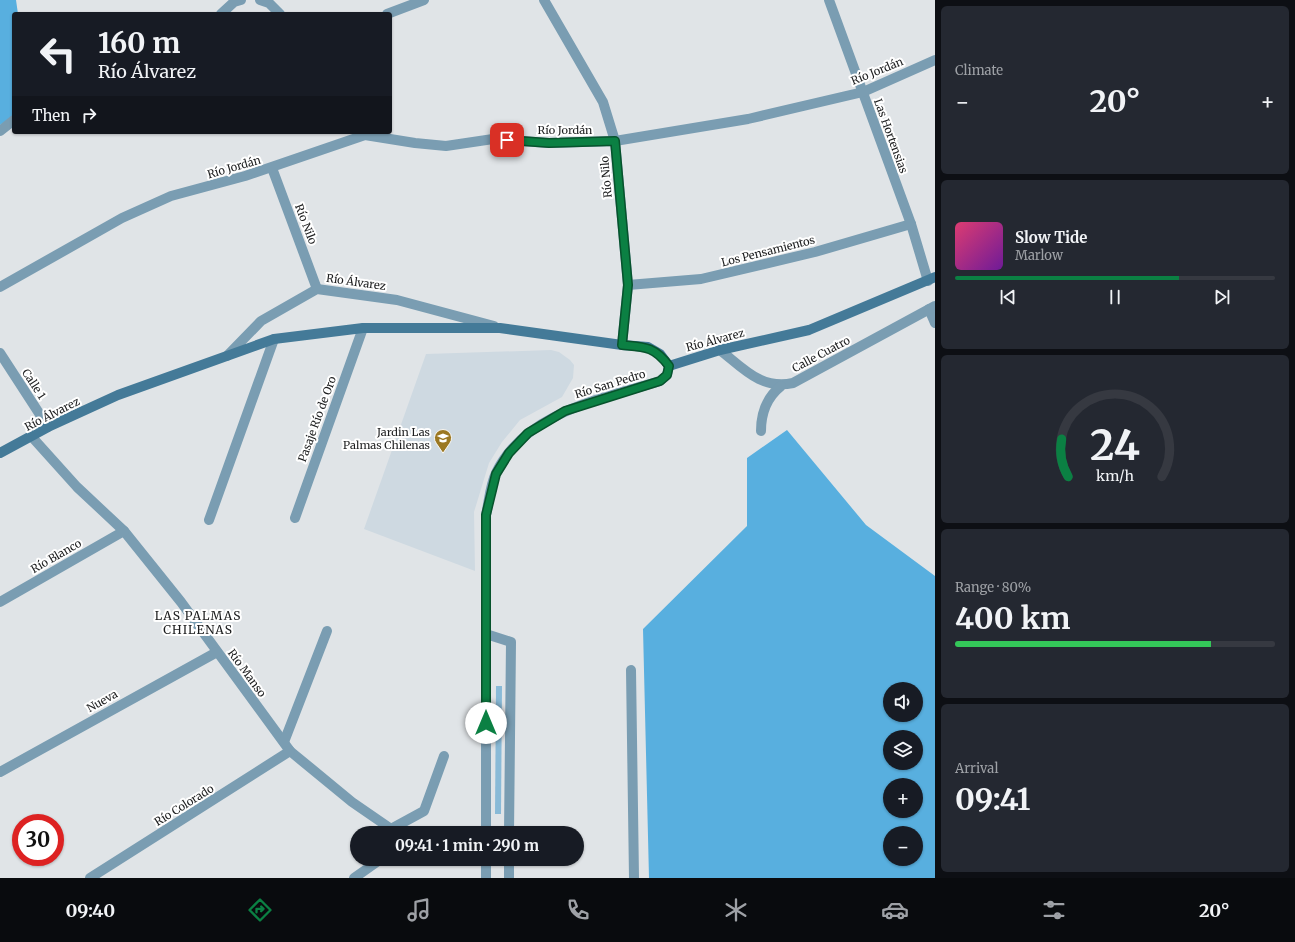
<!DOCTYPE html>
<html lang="en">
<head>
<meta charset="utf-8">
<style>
  :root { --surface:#171b24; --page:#242831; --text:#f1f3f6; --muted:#9ea1a6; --line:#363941; --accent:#0b8043 }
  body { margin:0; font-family:Merriweather,serif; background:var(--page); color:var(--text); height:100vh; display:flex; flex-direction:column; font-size:15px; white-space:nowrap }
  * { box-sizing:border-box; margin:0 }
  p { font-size:13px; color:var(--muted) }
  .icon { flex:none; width:22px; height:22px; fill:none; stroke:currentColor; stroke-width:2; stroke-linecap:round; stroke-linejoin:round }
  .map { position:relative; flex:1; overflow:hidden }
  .side { display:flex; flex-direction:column; gap:6px; padding:6px; background:#0d0f14; width:360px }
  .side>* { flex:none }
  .guide { position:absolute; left:12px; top:12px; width:380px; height:122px; border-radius:4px; box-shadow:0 1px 3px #0004; background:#171b24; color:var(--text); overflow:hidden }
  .tools { position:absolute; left:883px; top:682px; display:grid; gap:8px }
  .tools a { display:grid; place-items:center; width:40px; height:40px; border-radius:50%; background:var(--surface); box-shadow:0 1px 3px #0004; font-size:20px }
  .speed { position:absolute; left:12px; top:814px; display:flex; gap:8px; font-size:20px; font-weight:700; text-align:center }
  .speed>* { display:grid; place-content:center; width:52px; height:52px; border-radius:50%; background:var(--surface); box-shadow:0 1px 3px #0004; line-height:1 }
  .speed .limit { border:6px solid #d22; background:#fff; color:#111 }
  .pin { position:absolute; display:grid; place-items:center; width:34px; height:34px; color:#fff; margin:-17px; border-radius:8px; box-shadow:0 2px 6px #0006 }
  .me { position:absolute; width:44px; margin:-22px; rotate:0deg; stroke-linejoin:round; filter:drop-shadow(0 0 3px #0008) }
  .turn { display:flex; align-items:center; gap:14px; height:84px; padding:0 20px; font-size:18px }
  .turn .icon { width:52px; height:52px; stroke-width:2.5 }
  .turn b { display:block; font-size:28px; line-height:34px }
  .then { display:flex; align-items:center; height:38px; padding:0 20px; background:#0003; gap:8px; font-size:15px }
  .big { font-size:30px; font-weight:700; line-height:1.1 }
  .side .card { flex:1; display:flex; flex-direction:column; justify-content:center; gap:6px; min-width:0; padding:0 14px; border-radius:6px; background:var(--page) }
  .side .dial { align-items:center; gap:0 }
  .dial svg { height:104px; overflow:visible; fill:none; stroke:var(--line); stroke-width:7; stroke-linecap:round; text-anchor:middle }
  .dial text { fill:var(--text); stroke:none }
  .song { display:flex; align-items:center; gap:12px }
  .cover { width:48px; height:48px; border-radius:6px; background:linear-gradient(135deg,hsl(340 70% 55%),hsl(280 70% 35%)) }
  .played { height:4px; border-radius:2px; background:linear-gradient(90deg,var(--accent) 70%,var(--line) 70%) }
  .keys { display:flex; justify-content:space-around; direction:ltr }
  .heat { display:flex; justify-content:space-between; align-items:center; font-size:22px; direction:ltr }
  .charge { height:6px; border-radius:3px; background:linear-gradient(90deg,#34c759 80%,var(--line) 0) }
  .trip { position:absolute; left:350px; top:826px; width:234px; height:40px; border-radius:20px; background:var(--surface); box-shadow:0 1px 3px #0004; font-weight:700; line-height:40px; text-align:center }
  .tabs { display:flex; height:64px; justify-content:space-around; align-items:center; background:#090b0e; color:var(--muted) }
  .tabs .icon { width:28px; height:28px }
  .tabs .selected { color:var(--accent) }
  .tabs b { font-size:18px; color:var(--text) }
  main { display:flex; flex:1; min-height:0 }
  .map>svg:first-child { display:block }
  .built { fill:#ced9e1 }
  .green { fill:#89bad7 }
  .forest { fill:#58afdf; fill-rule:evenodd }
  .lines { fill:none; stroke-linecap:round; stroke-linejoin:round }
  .lane { stroke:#7a9db2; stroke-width:10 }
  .street { stroke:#7a9db2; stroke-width:10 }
  .secondary { stroke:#447a98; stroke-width:10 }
  .route-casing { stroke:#07532c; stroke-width:10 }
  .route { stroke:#0b8043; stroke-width:7 }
  .labels { text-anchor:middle; stroke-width:4; stroke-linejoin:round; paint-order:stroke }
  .street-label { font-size:11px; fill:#1c1d1e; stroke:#fff }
  .poi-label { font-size:11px; fill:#1c1d1e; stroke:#fff; text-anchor:end }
  .neighbourhood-label { font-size:12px; letter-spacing:1px; fill:#1c1d1e; stroke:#fff }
</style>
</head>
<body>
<main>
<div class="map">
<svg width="935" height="878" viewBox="0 0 935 878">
  <rect width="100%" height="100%" fill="#e0e4e7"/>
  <path class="built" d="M551 350 559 352 570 360 574 365 573 378 562 397 520 420 502 442 489 463 474 512 475 571 364 529 426 354Z"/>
  <path class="green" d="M496 686H502L501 814H495Z"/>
  <g class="forest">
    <path d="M0 0H16L18 14H14V116L0 125Z"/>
    <path d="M787 430 866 525 935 576V878H649L643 629 747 526V458ZM890 689H916V715H890ZM890 737H916V763H890ZM890 785H916V811H890ZM890 833H916V859H890Z"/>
  </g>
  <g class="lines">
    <path class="lane" d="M631 670 634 878"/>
    <g class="street">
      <path d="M260 0 269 3 280 14"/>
      <path d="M544 0 603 102 615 141 628 285 622 345"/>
      <path d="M829 0 911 224 928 281"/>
      <path d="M221 14 234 2 241 0"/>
      <path d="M387 14 424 0"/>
      <path d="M0 131 14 120"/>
      <path d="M272 168 317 289"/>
      <path d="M628 285 701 279 815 252 911 224"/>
      <path d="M0 287 122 218 171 196 245 176 365 135 415 143 446 146 493 139 549 143 615 141 748 119 863 92 935 60"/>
      <path d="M929 309 935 323"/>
      <path d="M720 350C743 368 761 390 793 383L935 306"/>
      <path d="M0 353 48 427"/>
      <path d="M227 356 261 321 317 289 397 300 494 326"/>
      <path d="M761 431C761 413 766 398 781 386"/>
      <path d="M32 437 77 487 124 531 181 602 290 751 352 802 397 833"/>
      <path d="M295 518 363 328"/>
      <path d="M209 520 274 339"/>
      <path d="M0 602 124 531"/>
      <path d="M486 634 511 642 509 833"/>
      <path d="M284 742 327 631"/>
      <path d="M0 772 217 652"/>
      <path d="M391 829 424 811 444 756"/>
      <path d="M486 833V515C489 502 490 485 496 473 525 412 602 399 660 381L667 375 669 366"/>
      <path d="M90 878 290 751"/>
      <path d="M354 878 381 859"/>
      <path d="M486 878V859"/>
      <path d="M509 878V859"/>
    </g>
    <path class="secondary" d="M0 453 48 427 118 395 274 339 363 328H500L622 345 648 347 660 354 669 366 720 350 809 330 935 277"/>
  </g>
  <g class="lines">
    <defs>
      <path id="route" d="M486 723V515L496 474 509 453 528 433 565 411 660 381 667 375 669 366C654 346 644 347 622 345L628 285 615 141 549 143 507 140"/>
    </defs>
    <use href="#route" class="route-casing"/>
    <use href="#route" class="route"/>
  </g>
  <defs>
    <symbol id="school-pin" viewBox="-11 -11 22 30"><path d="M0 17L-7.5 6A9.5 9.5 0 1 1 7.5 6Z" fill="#9b7822" stroke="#fff"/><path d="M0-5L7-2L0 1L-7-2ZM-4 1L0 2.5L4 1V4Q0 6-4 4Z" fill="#fff"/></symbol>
  </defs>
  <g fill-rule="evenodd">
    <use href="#school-pin" x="433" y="428" width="20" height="27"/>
  </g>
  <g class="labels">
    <g class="street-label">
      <text transform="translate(877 71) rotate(-22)" y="4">Río Jordán</text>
      <text x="565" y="134">Río Jordán</text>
      <text transform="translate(891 136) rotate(70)" y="4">Las Hortensias</text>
      <text transform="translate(234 167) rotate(-16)" y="4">Río Jordán</text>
      <text transform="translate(606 177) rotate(-95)" y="4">Río Nilo</text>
      <text transform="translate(306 224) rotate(69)" y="4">Río Nilo</text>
      <text transform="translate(768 251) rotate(-14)" y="4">Los Pensamientos</text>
      <text transform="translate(356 282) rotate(8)" y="4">Río Álvarez</text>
      <text transform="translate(715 340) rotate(-15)" y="4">Río Álvarez</text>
      <text transform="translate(821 354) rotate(-28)" y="4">Calle Cuatro</text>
      <text transform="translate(34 384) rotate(57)" y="4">Calle 1</text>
      <text transform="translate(610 384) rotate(-17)" y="4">Río San Pedro</text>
      <text transform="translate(52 414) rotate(-27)" y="4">Río Álvarez</text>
      <text transform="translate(317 419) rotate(-70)" y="4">Pasaje Río de Oro</text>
      <text transform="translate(56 556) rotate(-30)" y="4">Río Blanco</text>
      <text transform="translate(247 673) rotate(54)" y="4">Río Manso</text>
      <text transform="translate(102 701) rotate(-29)" y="4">Nueva</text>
      <text transform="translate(184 805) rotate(-32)" y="4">Río Colorado</text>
    </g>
    <g class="poi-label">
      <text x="430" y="436">Jardin Las<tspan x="430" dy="13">Palmas Chilenas</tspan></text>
    </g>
    <g class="neighbourhood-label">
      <text x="198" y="620">LAS PALMAS<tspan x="198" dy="14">CHILENAS</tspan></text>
    </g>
  </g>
</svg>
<div class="tools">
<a><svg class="icon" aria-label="sound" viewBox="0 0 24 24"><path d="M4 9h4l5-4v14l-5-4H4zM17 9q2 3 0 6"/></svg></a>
<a><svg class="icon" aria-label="layers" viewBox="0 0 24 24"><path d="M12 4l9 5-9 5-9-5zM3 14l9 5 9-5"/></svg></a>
<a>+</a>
<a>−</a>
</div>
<div class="speed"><div class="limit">30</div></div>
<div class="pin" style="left:507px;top:140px;background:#d93025"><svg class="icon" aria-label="arrive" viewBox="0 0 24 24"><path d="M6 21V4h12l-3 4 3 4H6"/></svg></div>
<svg class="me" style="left:486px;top:723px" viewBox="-20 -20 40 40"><circle r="19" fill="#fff"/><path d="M0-13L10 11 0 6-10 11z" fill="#0b8043"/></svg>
<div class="trip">09:41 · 1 min · 290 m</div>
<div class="guide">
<div class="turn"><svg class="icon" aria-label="left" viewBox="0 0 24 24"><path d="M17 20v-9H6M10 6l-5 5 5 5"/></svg><div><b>160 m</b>Río Álvarez</div></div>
<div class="then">Then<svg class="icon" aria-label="right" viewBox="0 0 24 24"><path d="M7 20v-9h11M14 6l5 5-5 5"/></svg></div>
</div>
</div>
<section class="side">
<div class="card"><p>Climate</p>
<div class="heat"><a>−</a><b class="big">20°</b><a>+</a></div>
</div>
<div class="card">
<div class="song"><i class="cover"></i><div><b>Slow Tide</b><p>Marlow</p></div></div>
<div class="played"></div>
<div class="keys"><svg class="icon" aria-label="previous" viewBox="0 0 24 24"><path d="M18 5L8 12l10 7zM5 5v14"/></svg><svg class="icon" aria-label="pause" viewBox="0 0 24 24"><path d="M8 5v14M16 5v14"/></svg><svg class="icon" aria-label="next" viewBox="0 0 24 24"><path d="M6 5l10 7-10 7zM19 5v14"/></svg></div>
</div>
<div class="card dial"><svg viewBox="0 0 100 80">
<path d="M14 69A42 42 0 1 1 86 69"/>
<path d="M14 69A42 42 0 0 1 9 40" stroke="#0b8043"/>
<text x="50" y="56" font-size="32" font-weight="700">24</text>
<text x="50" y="72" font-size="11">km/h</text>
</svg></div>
<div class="card"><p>Range · 80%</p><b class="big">400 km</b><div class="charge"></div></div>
<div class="card"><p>Arrival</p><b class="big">09:41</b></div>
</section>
</main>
<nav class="tabs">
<b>09:40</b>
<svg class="icon selected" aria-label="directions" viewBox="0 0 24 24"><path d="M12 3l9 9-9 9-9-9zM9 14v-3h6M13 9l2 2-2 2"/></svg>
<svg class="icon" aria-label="music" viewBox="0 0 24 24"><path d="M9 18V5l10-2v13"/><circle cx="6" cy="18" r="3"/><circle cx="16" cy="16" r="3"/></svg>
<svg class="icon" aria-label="phone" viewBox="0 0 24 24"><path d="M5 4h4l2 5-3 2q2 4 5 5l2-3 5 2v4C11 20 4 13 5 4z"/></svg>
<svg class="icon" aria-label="climate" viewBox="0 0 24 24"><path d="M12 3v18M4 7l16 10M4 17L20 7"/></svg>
<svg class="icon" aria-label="car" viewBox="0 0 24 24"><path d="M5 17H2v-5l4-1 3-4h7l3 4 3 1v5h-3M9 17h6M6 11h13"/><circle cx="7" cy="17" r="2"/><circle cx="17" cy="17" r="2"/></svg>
<svg class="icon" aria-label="filters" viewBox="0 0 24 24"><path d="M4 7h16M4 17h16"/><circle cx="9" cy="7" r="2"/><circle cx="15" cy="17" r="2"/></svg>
<b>20°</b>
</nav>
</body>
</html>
